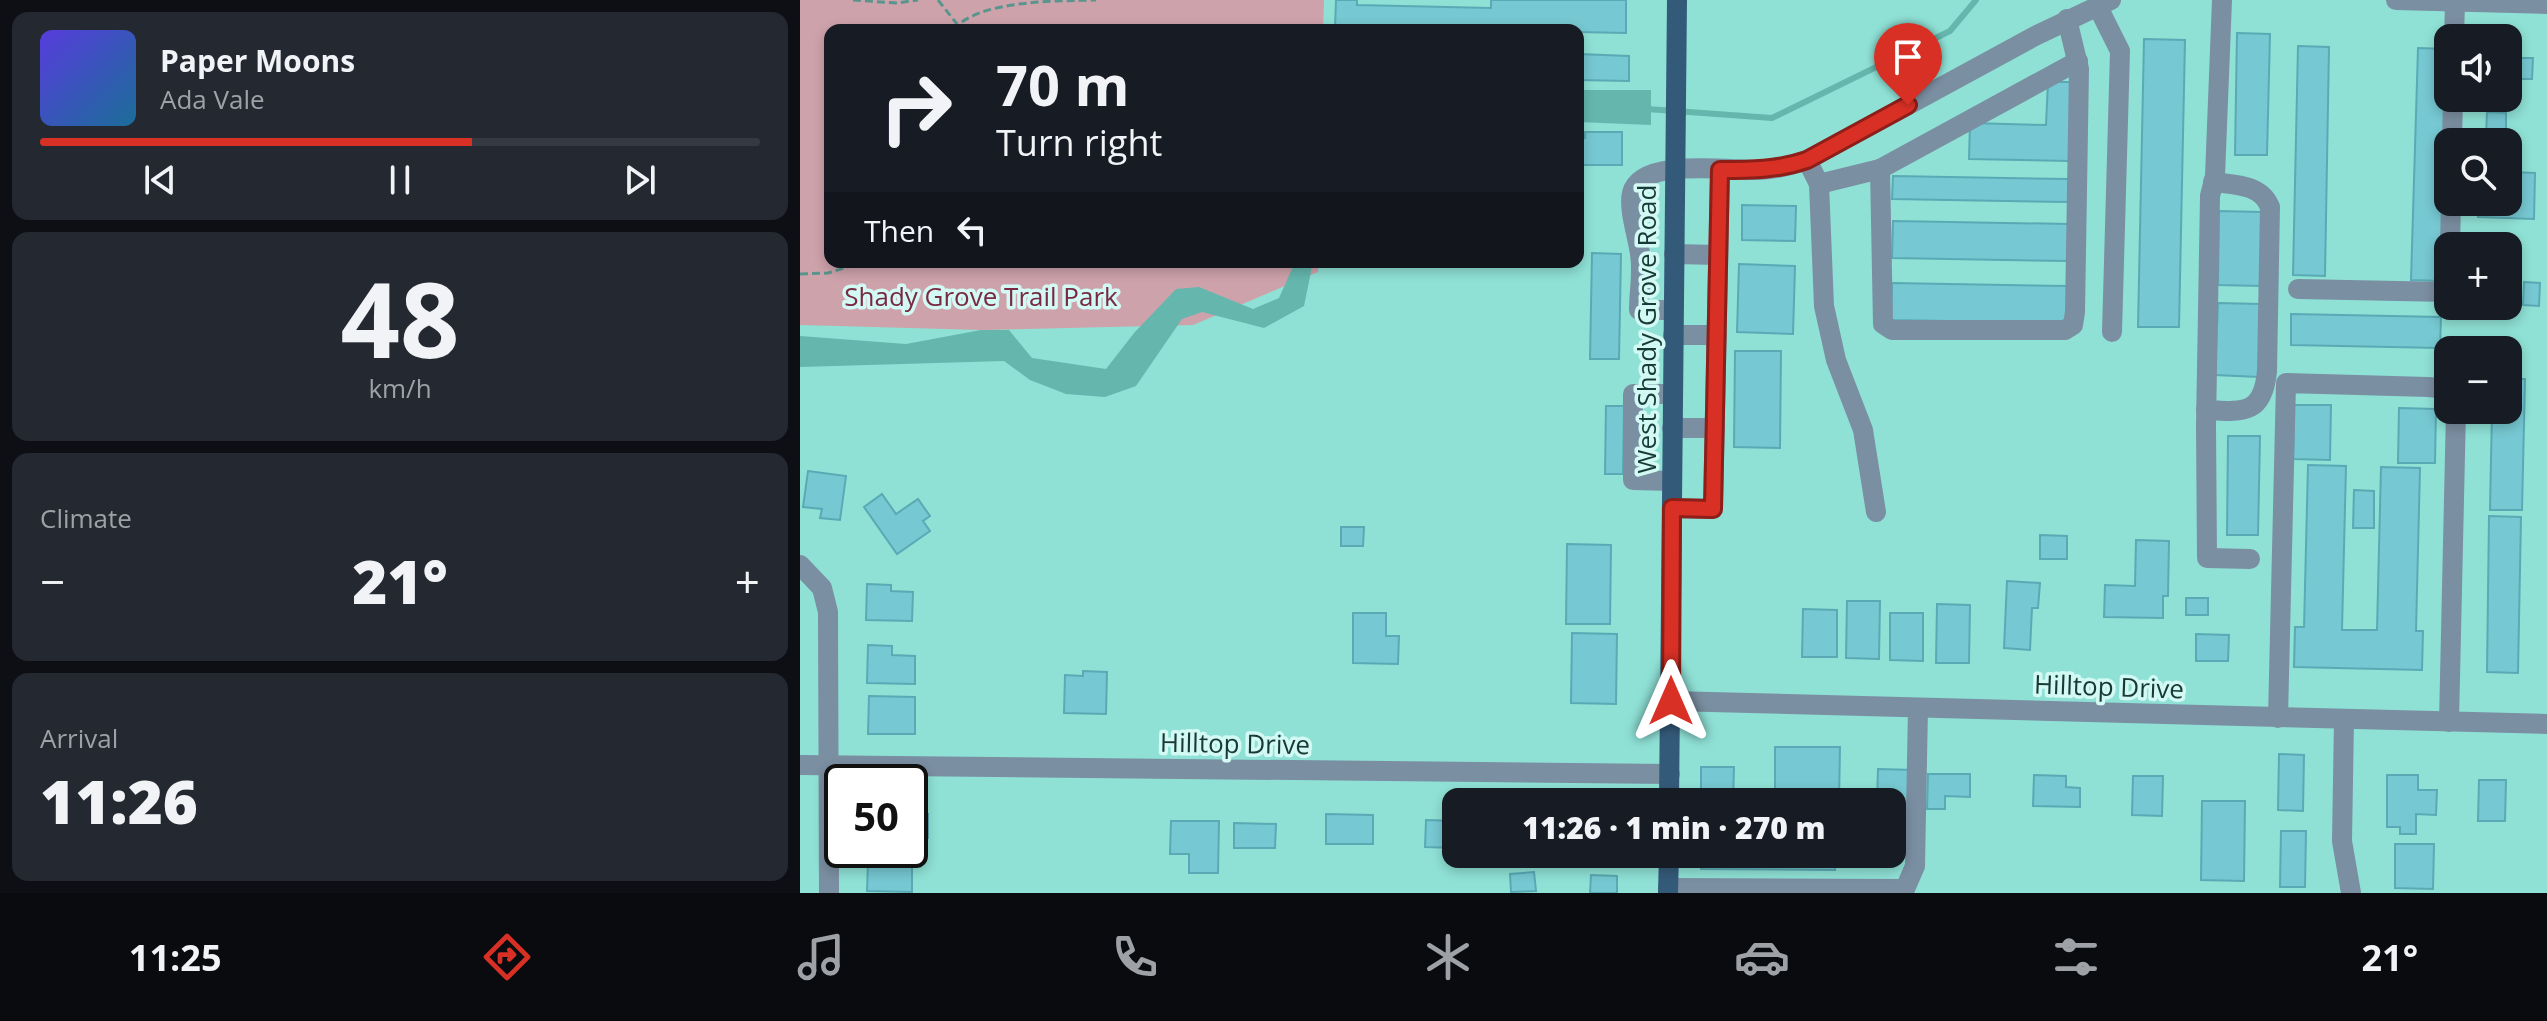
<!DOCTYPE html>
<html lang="en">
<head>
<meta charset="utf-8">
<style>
  :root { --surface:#171b24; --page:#242831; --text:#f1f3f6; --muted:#9ea1a6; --line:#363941; --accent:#d93025 }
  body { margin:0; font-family:"Open Sans",sans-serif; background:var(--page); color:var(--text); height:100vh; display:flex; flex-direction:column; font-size:30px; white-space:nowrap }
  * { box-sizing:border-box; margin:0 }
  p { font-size:26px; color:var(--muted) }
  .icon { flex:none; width:44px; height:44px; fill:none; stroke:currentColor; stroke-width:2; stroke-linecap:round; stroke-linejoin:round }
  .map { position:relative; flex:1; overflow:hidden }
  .panel { display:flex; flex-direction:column; gap:12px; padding:12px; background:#0d0f14; width:800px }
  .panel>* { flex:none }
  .banner { position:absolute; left:24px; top:24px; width:760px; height:244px; border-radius:16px; box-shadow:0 4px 12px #0003; background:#171b24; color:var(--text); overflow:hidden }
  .buttons { position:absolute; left:1634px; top:24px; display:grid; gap:16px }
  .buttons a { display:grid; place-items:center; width:88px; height:88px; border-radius:16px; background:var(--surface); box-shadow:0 4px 12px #0003; font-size:40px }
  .speed { position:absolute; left:24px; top:764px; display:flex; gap:16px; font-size:40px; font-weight:700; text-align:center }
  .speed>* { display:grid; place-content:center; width:104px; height:104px; border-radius:50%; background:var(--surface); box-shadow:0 4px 12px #0003; line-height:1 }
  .speed .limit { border:4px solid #111; border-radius:12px; background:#fff; color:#111 }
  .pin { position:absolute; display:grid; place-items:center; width:68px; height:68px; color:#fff; margin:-82px -34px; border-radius:50% 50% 50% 0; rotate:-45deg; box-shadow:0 0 8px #0007 }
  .pin .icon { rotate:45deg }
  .me { position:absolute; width:88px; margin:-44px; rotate:0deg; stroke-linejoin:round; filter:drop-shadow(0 0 6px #0008) }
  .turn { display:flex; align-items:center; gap:28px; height:168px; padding:0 40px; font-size:36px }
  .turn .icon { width:104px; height:104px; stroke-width:2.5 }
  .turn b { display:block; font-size:56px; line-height:68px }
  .then { display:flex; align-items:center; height:76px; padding:0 40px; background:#0003; gap:16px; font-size:30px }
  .big { font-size:60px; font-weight:800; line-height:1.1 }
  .panel .tile { flex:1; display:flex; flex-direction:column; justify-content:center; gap:12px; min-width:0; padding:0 28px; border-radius:16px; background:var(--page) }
  .panel .dial { align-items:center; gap:0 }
  .dial b { font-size:104px; line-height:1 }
  .song { display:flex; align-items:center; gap:24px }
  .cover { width:96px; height:96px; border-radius:12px; background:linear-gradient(135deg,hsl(250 70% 55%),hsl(200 70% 35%)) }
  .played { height:8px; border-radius:4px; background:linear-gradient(90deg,var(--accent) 60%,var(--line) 60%) }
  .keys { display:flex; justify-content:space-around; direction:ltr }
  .heat { display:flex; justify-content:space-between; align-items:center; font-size:44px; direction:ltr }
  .trip { position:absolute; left:642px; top:788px; width:464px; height:80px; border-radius:16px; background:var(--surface); box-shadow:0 4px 12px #0003; font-weight:800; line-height:80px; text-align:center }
  .tab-bar { display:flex; height:128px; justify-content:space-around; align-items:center; background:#090b0e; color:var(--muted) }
  .tab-bar .icon { width:56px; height:56px }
  .tab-bar .on { color:var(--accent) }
  .tab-bar b { font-size:36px; color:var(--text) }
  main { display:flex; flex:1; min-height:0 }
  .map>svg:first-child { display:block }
  .green { fill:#cea2ab }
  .water { fill:#65b7ae }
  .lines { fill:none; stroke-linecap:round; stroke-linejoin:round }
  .stream { stroke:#65b7ae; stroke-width:6 }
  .building { fill:#76c8d2; stroke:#59aab4; stroke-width:2 }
  .path { stroke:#59958d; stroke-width:3; stroke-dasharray:8 4; stroke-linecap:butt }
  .minor { stroke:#7b8fa2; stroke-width:20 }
  .major { stroke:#345a7a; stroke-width:20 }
  .route-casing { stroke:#8d1f18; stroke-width:20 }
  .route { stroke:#d93025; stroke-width:14 }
  .labels { text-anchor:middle; stroke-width:7; stroke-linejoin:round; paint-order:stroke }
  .park-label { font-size:26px; fill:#792a41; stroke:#d2f9f3 }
  .street-label { font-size:26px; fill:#183a36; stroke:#d2f9f3 }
</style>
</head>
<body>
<main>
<section class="panel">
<div class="tile">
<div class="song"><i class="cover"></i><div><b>Paper Moons</b><p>Ada Vale</p></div></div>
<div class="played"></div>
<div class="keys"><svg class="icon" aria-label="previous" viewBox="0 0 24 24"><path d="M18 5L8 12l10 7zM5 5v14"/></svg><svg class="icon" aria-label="pause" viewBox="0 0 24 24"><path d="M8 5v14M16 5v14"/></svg><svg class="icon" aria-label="next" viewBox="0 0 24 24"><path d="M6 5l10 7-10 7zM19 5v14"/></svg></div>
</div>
<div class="tile dial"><b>48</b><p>km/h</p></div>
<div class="tile"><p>Climate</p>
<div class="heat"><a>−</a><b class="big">21°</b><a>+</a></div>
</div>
<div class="tile"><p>Arrival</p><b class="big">11:26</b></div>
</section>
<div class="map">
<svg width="1747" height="893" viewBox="0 0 1747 893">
  <rect width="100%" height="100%" fill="#8fe1d6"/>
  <path class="green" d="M0 0H524L523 30H30V262H519L518 272 393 325 181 330 0 325Z"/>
  <g class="water">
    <path d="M778 90H851V125L778 122Z"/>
    <path d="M495 262H513L504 306 464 328 402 312 382 319 336 386 305 397 266 394 230 380 204 361 0 367V336L106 344 181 330H209L232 358 306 369 334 333 376 289 399 287 453 309 479 298Z"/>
  </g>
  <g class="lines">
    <path class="stream" d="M847 109 972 118 1150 31 1176 0"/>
  </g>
  <g class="building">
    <path d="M536 0H557V5L691 8V0H826V33L535 27Z"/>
    <path d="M1437 33 1470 34 1467 155H1435Z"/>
    <path d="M1344 39 1385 40 1379 327H1338Z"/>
    <path d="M1498 46 1529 47 1525 276 1493 275Z"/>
    <path d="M1618 48 1648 49 1642 281 1611 280Z"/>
    <path d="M778 54 829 56V81L778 80Z"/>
    <path d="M1715 58H1733L1732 79H1715Z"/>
    <path d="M1248 82H1271L1269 161 1169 159 1170 123 1246 125Z"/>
    <path d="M1687 112 1706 113V136H1686Z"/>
    <path d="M785 132H822V165H778V138H785Z"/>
    <path d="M1711 172 1735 173 1734 219 1678 217V202H1708Z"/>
    <path d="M1093 176 1268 179V202L1092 199Z"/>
    <path d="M942 205 996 206 995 241 942 240Z"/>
    <path d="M1419 211 1463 212 1462 286 1418 285Z"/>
    <path d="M1093 221 1269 224 1268 261 1092 258Z"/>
    <path d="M792 253 821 254 819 359H790Z"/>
    <path d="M939 264 995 266 993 334 937 332Z"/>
    <path d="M1724 282 1740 283 1739 306 1723 305Z"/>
    <path d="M1092 283 1268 286 1267 323 1091 320Z"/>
    <path d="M1418 303 1461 304 1459 377 1415 375Z"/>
    <path d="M1491 314 1641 317 1640 348 1491 345Z"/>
    <path d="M1682 338 1712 339V361H1708V350H1682Z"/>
    <path d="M935 351H981L980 448 934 447Z"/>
    <path d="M1708 379H1725L1722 510H1690L1692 410H1708Z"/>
    <path d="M1494 405H1531L1530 460 1493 459Z"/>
    <path d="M806 406H824L823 474H805Z"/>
    <path d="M1599 408 1636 409 1635 463H1598Z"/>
    <path d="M1428 436H1460L1458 535H1427Z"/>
    <path d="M1508 465 1546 466 1542 630H1577L1581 467 1620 468 1616 631H1623L1622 670 1494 667 1495 627H1504Z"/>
    <path d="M8 471 46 476 40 520 20 518 22 509 3 507Z"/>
    <path d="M1554 490 1574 491V528H1553Z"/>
    <path d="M82 494 96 514 118 499 130 516 123 521 130 531 97 554 64 507Z"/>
    <path d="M1689 516 1721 517 1718 673 1687 672Z"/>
    <path d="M541 527H564L563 546H541Z"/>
    <path d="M1240 535 1267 536V559H1240Z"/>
    <path d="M1336 540 1369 541 1368 596H1363V618L1304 617 1305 585 1335 586Z"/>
    <path d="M767 544 811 545 810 624H766Z"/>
    <path d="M1207 581 1240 583 1238 608H1232L1230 650 1204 648Z"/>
    <path d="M67 584 91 585V591L113 592 112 621 66 620Z"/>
    <rect x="1386" y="598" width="22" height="17"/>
    <path d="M1047 601H1080L1079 659 1046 658Z"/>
    <path d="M1137 604 1170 605 1169 663H1136Z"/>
    <path d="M1003 609 1037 610V657H1002Z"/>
    <path d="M553 613H586V636H599L598 664 553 663Z"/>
    <path d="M1090 613H1123V661L1090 660Z"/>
    <path d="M772 633 817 634 816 704 771 703Z"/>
    <path d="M1396 634 1429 635 1428 661H1396Z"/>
    <path d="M68 645 92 646V655L115 656V684L67 683Z"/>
    <path d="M283 671 307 672 306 714 264 713 265 675 283 676Z"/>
    <path d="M69 696 115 697V734H68Z"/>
    <path d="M975 747H1040L1039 802H975Z"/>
    <path d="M1479 754 1504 755 1503 811 1478 810Z"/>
    <path d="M901 767H934L933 802H901Z"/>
    <path d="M1078 769 1114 770V844H1092V802H1077Z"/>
    <path d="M1128 774H1170V797L1145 796V809H1127Z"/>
    <path d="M1234 775 1266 776V787L1280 788V807L1233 806Z"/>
    <path d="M1587 775H1618V790H1637L1636 815 1616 814V834H1600V827H1587Z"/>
    <path d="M1333 776H1363L1362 816 1332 815Z"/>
    <path d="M1679 780H1706L1705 821H1678Z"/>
    <path d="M1402 801H1445L1444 881 1401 880Z"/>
    <path d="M110 813 128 814V838H110Z"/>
    <path d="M526 814 573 815V844H526Z"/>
    <path d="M626 820 656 821V848L625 847Z"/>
    <path d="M371 821H419L418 873H389V854H370Z"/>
    <path d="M434 823 476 824 475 848H434Z"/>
    <path d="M1481 831H1506L1505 887H1480Z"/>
    <path d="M1595 844H1634L1633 889 1595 888Z"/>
    <path d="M901 854H1035V870L901 869Z"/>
    <path d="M68 862 112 863V892L67 891Z"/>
    <path d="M734 872 736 891 711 892 710 874Z"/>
    <path d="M791 875 817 876V893H790Z"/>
  </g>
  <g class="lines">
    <g class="path">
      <path d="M53 0 97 3 118 0"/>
      <path d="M138 0 157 24"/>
      <path d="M153 30C178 0 255 1 296 0"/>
      <path d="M0 274 28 273 64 262"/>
    </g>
    <g class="minor">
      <path d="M1422 0 1415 176 1410 196 1406 425 1407 558 1450 559"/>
      <path d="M1596 0 1747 4"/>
      <path d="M1297 5 1320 51 1312 332"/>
      <path d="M1654 38 1655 2"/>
      <path d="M1652 142 1653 98"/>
      <path d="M1007 160 1019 184 1080 169 1083 324 1092 330H1265L1273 325 1275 312 1279 69 1267 19"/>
      <path d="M1080 169 1278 61"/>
      <path d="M1019 184 1024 306 1036 360 1063 430 1076 512"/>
      <path d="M1650 246 1651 202"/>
      <path d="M874 254 918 255"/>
      <path d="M1498 289 1648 292"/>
      <path d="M873 310H839C839 292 843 272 840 254 838 237 828 209 832 193 841 157 931 171 959 170 975 169 991 166 1007 160L1235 36 1311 0"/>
      <path d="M873 335H917"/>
      <path d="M1406 410C1443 412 1463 415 1467 371L1470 207C1461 184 1435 185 1413 182"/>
      <path d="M872 428H915"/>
      <path d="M872 481 833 480V394H872"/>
      <path d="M872 508 913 509 920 170"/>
      <path d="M0 565 22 588 28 612 29 893"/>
      <path d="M871 701 1747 724"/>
      <path d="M1478 718 1486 383 1628 387 1639 388 1648 395"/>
      <path d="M1544 719 1542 841 1551 893"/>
      <path d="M1649 722 1656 410"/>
      <path d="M0 765 870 774"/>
      <path d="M868 888 1105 889 1115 866 1118 708"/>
    </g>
    <g class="major">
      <path d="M869 802 877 0"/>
      <path d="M868 893 869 854"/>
    </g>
  </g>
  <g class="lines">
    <defs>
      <path id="route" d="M871 701 872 508 913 509 920 170C950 170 978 170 1007 160L1108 105"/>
    </defs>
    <use href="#route" class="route-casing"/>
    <use href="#route" class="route"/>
  </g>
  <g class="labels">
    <g class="park-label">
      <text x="181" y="306">Shady Grove Trail Park</text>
    </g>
    <g class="street-label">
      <text transform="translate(847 329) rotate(-90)" y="9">West Shady Grove Road</text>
      <text transform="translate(1309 687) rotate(2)" y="9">Hilltop Drive</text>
      <text transform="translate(435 744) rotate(1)" y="9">Hilltop Drive</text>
    </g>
  </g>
</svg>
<div class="buttons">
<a><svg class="icon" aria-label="sound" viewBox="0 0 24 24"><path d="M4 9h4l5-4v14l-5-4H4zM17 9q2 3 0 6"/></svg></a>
<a><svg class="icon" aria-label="search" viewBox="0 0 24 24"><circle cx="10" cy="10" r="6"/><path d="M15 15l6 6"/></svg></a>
<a>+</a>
<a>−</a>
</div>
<div class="speed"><div class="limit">50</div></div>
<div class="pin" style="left:1108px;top:105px;background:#d93025"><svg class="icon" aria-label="arrive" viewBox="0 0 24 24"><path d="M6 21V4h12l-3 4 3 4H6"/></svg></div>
<svg class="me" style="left:871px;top:701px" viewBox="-20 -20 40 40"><path d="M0-17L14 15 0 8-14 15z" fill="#d93025" stroke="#fff" stroke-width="4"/></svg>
<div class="trip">11:26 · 1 min · 270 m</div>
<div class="banner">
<div class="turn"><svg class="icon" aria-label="right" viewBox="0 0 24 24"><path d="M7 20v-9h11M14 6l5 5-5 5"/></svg><div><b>70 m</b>Turn right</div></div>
<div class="then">Then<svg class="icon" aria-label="left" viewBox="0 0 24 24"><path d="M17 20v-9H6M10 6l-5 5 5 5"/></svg></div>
</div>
</div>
</main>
<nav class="tab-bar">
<b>11:25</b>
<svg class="icon on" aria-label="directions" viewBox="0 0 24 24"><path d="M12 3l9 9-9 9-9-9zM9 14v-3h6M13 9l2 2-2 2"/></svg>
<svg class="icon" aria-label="music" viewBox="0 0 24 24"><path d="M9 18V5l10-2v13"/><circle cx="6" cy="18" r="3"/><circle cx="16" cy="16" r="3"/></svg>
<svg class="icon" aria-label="phone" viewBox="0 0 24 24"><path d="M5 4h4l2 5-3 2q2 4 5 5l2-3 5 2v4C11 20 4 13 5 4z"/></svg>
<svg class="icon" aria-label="climate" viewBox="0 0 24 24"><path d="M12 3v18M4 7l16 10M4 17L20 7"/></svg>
<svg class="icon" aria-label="car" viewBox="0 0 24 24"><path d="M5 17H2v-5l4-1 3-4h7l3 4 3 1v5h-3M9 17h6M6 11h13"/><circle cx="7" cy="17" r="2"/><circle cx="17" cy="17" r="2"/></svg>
<svg class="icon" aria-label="filters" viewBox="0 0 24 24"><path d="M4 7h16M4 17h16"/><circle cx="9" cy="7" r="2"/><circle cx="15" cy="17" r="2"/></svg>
<b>21°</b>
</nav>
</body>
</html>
